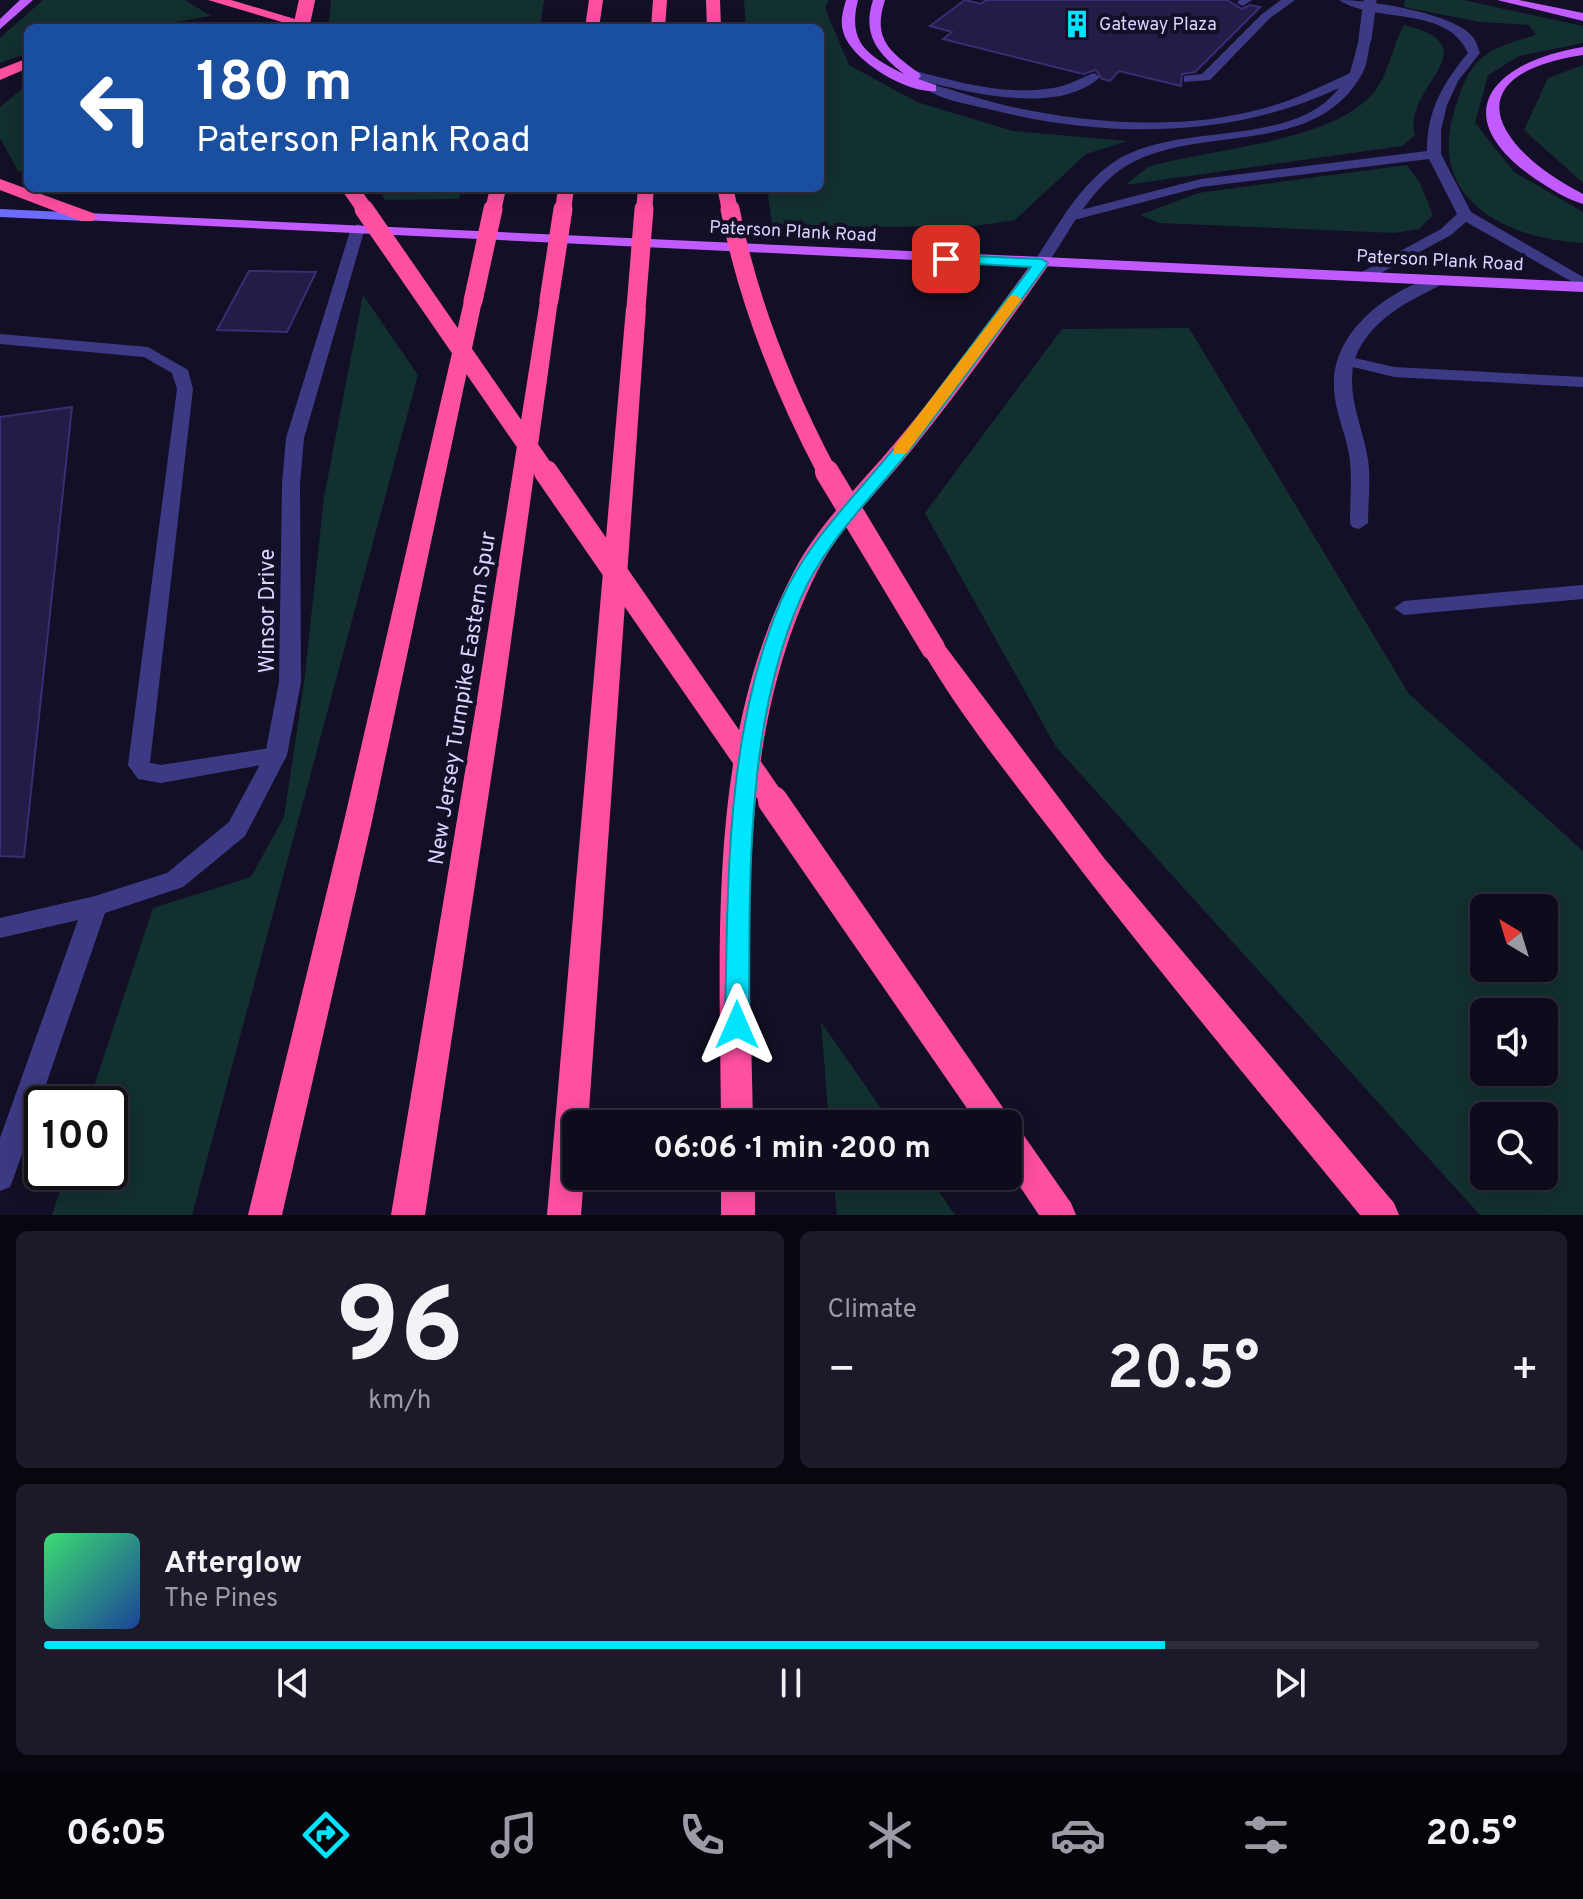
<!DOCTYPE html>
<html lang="en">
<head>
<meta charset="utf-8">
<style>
  :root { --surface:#0e0b1c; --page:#1c1929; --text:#f1f3f6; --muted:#9b9ba3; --line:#2e2b3b; --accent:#00e5ff }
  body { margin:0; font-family:Overpass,sans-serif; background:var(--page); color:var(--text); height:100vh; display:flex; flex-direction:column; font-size:30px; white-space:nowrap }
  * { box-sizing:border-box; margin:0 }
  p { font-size:26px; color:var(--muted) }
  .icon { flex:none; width:44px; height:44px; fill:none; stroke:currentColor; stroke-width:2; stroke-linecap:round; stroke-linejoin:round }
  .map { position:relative; height:1215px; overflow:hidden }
  .sheet { display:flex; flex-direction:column; gap:16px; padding:16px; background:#08060f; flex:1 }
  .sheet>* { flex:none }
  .banner { position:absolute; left:24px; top:24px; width:800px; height:168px; border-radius:12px; box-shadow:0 4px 20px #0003,0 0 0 2px var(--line); background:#1a4fa0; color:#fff; overflow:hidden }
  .needle { width:52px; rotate:322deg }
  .buttons { position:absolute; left:1470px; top:894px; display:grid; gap:16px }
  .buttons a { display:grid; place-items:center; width:88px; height:88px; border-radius:12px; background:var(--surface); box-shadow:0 4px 20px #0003,0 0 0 2px var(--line); font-size:40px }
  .speed { position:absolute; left:24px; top:1086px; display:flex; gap:16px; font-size:40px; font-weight:700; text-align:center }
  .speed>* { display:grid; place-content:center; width:104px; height:104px; border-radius:50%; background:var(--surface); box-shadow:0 4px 20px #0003,0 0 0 2px var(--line); line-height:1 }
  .speed .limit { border:4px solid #111; border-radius:12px; background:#fff; color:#111 }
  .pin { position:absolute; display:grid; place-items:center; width:68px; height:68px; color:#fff; margin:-34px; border-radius:16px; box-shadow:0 4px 12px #0006 }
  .me { position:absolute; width:88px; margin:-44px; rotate:0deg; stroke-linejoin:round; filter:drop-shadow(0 0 6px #0008) }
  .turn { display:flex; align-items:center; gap:28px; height:168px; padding:0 40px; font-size:36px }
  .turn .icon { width:104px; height:104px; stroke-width:2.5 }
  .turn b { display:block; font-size:56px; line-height:68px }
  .big { font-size:60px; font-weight:700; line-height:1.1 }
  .sheet .card { flex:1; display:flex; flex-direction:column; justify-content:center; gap:12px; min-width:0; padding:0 28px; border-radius:12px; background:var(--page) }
  .sheet .dial { align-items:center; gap:0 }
  .dial b { font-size:104px; line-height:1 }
  .song { display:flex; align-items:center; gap:24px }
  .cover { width:96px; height:96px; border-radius:12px; background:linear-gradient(135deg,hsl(140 70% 55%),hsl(220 70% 35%)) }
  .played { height:8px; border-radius:4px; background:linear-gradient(90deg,var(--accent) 75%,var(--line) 75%) }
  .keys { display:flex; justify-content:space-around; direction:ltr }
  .heat { display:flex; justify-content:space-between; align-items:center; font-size:44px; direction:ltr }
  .sheet .tiles { flex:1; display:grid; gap:16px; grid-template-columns:1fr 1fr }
  .card:last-child { grid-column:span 2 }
  .trip { position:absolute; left:562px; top:1110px; width:460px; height:80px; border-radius:12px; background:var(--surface); box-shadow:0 4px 20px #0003,0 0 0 2px var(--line); font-weight:700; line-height:80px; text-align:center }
  .tabs { display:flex; height:128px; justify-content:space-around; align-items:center; background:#06040b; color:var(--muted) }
  .tabs .icon { width:56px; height:56px }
  .tabs .active { color:var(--accent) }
  .tabs b { font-size:36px; color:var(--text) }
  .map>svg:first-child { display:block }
  .green { fill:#12302f; fill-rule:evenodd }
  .building { fill:#241b47; stroke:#3b2d73; stroke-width:2 }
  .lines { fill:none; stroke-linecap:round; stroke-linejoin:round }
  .service { fill:#3d3a85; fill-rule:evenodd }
  .minor { fill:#3d3a85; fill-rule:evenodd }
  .tertiary { fill:#3d3a85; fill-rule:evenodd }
  .secondary { fill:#6f6bff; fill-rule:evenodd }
  .primary { fill:#c25bff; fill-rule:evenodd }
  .motorway { fill:#ff4fa3; fill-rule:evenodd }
  .tertiary-bridge { stroke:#3d3a85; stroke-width:13 }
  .motorway-bridge-far3 { stroke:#ff4fa3; stroke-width:16 }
  .motorway-bridge-far2 { stroke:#ff4fa3; stroke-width:19 }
  .motorway-bridge-far1 { stroke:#ff4fa3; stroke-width:24 }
  .motorway-bridge { stroke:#ff4fa3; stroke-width:30 }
  .route { fill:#00e5ff; stroke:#0095a6; stroke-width:2 }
  .slow { fill:#f59e0b }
  .labels { text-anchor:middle; stroke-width:8; stroke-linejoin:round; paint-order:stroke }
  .far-poi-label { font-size:18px; fill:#d9d4ff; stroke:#130f26; text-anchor:start }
  .far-street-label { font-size:18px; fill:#d9d4ff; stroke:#130f26 }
  .street-label { font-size:22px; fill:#d9d4ff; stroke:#130f26 }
</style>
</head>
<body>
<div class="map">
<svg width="1583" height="1215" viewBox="0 0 1583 1215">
  <rect width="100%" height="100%" fill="#130f26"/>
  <g class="green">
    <path d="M43 0H185L211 16 139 28H28V53L0 63V38Z"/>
    <path d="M331 0H544L540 28H345L329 24Z"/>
    <path d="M744 0H829L825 8 849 65 917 102 1013 131 1128 141 1086 154 1015 220 975 226 874 227 772 224 767 188H820V28H746Z"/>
    <path d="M1405 0H1463L1583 26V43L1519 56 1488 75 1475 123 1514 172 1583 212V243C1507 239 1427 200 1454 112 1471 57 1481 51 1536 35L1529 25 1480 22 1404 7Z"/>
    <path d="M1404 25C1494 47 1401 87 1415 135L1402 146 1125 185 1148 167C1209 148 1333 143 1374 92 1390 72 1391 48 1404 25Z"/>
    <path d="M1583 65V183L1524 130 1548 78Z"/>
    <path d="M28 84V172L18 171 0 138V107Z"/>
    <path d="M1407 165 1420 183 1433 215 1419 229 1395 233 1159 223 1140 215 1198 193Z"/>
    <path d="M379 188H461L459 199 385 200Z"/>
    <path d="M363 295 418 375 192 1215H52L66 1172H110V1104H88L153 908 251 877 284 817 304 683 324 497Z"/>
    <path d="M1189 328 1409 694 1583 851V1215H1480L1056 747 925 513 1062 329ZM1484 908H1544V968H1484ZM1484 1012H1544V1072H1484ZM1484 1116H1544V1176H1484Z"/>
    <path d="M821 1022 892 1124H829Z"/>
    <path d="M833 1176H928L955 1215H837Z"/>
  </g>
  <g class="building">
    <path d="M965 0 981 4 986 0H1227L1242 9 1250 5 1260 7 1195 72 1182 74 1181 86 1119 71 1110 81 1102 79 1096 70 1083 74 943 39 952 32 930 26Z"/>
    <path d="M249 271 316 272 287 332 217 330Z"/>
    <path d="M72 407 24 857 0 856V417Z"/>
  </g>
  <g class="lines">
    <g class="service">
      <path d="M1239 0H1252L1243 6 1237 3Z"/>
      <path d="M1281 0H1295L1270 18 1210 80 1184 82V76L1202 74 1262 14Z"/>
      <path d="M1339 0C1369 0 1453 13 1472 36 1476 40 1478 48 1480 53L1458 81 1447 105 1441 130V154L1471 212 1583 277V288L1466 222 1451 235 1368 280H1358V274L1441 229 1457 214 1429 159 1201 187 1074 220 1069 219V213L1201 179 1427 151C1427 110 1443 83 1468 53 1447 5 1376 24 1339 0Z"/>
      <path d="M912 70C957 82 1006 96 1053 88 1068 86 1080 78 1094 73L1100 77C1056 118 959 90 908 77V71Z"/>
      <path d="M1440 275 1448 280 1445 283C1409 301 1371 318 1355 358L1394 367 1583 377V387L1394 377 1353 367C1348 401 1363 427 1368 460 1371 481 1368 502 1368 523L1359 529 1352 527 1350 523C1350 502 1352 481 1350 461 1347 434 1333 410 1334 382 1335 329 1391 288 1440 275Z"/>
      <path d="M0 334 148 347 188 370 193 389 150 763 161 765 276 747 284 749 287 755 284 761 161 783 138 779 128 765 177 389 172 373 144 357 0 344Z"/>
      <path d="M1583 585V599L1404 615 1394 608 1404 601Z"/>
    </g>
    <path class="minor" d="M358 224 365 228 304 438 300 484 301 682 287 755 245 836 183 887 105 913 14 1177 10 1187 0 1191V1138L78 920 0 938V918L95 896 167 873 229 822 265 755 279 682 282 484 286 438 351 228Z"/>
    <path class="tertiary" d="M1365 35 1371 39C1368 50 1368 64 1362 74 1314 160 1198 122 1126 166 1090 188 1069 233 1046 266L1041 268 1033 263C1057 228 1078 186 1114 162 1177 120 1292 150 1339 88 1229 140 1104 138 988 109 968 104 940 100 925 88L931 84C957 91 982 100 1008 106 1089 124 1184 131 1265 108 1295 100 1322 86 1350 73L1359 39Z"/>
    <path class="secondary" d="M0 209 87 213 94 217 87 221 0 217Z"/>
    <g class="primary">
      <path d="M20 0H33L0 29V19Z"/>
      <path d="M846 0H858C847 43 868 56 904 74 877 53 862 34 873 0H885C872 39 890 52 919 73L921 76 918 79 936 85V91C908 94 850 60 843 31 840 20 843 11 846 0Z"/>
      <path d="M1497 0H1519L1583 13V21Z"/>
      <path d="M1583 47V55C1450 75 1495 149 1583 194V204C1566 199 1549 188 1534 178 1442 113 1496 61 1583 47Z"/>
      <path d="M87 213 1583 282V292L82 220 80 217Z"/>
    </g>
    <g class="motorway">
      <path d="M208 0H231L325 28H302Z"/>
      <path d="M589 0H603L599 28H585Z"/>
      <path d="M653 0H667L665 28H651Z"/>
      <path d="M706 0H720L721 28H707Z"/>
      <path d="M28 58V68L0 80V69Z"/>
      <path d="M0 179 93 213 96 217 93 221H81L0 190Z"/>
      <path d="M1041 258 1050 263C1005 327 959 392 910 452 879 491 840 527 817 572 733 740 750 941 753 1124H721C720 941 706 738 794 571 820 522 861 484 895 443 945 384 989 321 1035 259Z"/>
      <path d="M549 294 558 300 502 706 425 1215H391L476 706 540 300Z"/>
      <path d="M473 295 482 301 372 821 282 1215H248L344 821 464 301Z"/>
      <path d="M636 302 646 308 588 1124H576V1176H584L581 1215H547L626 308Z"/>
      <path d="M933 639 942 642 1104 858 1394 1203 1399 1215H1360C1257 1090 1153 965 1055 836 1009 776 959 714 921 648L924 642Z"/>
      <path d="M1008 1125 1020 1130 1071 1203 1076 1215H1039L1008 1169Z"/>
      <rect x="721" y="1176" width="34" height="39"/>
    </g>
    <path class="tertiary-bridge" d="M1365 39 1370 0"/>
    <g class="motorway-bridge-far3">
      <path d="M301 28 307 0"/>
      <path d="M350 188 366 211"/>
      <path d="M726 191 730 211"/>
      <path d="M493 211 498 188"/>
      <path d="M563 211 566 188"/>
      <path d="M644 211 646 188"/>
    </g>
    <g class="motorway-bridge-far2">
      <path d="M364 209 547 474"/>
      <path d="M730 209C748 303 783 389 828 474"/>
      <path d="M549 300 563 209"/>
      <path d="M473 301 493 209"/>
      <path d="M636 308 644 209"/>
    </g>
    <g class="motorway-bridge-far1">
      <path d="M546 472 775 803"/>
      <path d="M827 472 933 648"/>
    </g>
    <path class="motorway-bridge" d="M773 801 996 1124"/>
  </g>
  <path class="route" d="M946 255 1041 259 1048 263C1003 325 957 388 911 448 872 498 825 541 800 600 744 728 750 888 749 1025L746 1032 737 1035 729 1032 725 1025C728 884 725 732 781 601 808 539 859 493 900 441 944 383 987 325 1031 267L941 262 939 259Z"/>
  <path class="slow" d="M1015 295 1022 299 906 454H894V447L1010 296Z"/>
  <defs>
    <symbol id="building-bare" viewBox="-9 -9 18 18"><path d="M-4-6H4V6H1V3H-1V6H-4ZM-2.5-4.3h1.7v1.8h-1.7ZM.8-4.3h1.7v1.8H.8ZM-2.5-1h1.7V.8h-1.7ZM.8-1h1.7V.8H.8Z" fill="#00e5ff" stroke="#130f26" stroke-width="2.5" paint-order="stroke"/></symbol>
  </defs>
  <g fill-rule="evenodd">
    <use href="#building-bare" x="1057" y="4" width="40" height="40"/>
  </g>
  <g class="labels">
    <g class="far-poi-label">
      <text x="1099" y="30">Gateway Plaza</text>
    </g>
    <g class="far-street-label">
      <text transform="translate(793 231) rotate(3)" y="6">Paterson Plank Road</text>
      <text transform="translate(1440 260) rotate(3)" y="6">Paterson Plank Road</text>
    </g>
    <g class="street-label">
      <text transform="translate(266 611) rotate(-90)" y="8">Winsor Drive</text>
      <text transform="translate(461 698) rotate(-81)" y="8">New Jersey Turnpike Eastern Spur</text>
    </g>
  </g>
</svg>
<div class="buttons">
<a><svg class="needle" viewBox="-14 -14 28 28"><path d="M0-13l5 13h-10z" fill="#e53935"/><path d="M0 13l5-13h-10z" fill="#9b9ba3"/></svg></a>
<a><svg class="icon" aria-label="sound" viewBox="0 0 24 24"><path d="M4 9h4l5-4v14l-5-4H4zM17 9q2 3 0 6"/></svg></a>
<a><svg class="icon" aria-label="search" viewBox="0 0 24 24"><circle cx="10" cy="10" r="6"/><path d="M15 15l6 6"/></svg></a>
</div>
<div class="speed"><div class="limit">100</div></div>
<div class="pin" style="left:946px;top:259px;background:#d93025"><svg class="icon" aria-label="arrive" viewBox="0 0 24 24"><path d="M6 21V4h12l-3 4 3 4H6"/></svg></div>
<svg class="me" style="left:737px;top:1025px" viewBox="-20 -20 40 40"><path d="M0-17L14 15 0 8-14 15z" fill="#00e5ff" stroke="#fff" stroke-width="4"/></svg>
<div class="trip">06:06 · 1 min · 200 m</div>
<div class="banner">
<div class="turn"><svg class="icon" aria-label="left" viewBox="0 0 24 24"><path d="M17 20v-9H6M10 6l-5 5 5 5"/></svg><div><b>180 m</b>Paterson Plank Road</div></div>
</div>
</div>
<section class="sheet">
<div class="tiles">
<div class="card dial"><b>96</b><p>km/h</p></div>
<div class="card"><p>Climate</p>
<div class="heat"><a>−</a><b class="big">20.5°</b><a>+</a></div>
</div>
<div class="card">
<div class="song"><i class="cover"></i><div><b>Afterglow</b><p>The Pines</p></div></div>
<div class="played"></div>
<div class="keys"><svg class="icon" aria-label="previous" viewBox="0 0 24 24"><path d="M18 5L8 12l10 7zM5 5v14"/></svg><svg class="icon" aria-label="pause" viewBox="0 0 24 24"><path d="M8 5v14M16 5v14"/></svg><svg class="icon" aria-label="next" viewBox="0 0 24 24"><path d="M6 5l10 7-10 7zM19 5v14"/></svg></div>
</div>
</div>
</section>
<nav class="tabs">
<b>06:05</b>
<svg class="icon active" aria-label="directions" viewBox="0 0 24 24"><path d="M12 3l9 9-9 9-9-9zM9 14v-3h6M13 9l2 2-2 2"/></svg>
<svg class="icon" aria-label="music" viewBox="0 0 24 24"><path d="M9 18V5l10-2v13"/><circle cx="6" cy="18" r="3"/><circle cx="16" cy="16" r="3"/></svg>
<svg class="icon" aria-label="phone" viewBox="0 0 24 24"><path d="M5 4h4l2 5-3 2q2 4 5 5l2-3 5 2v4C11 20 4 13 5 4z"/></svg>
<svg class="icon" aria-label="climate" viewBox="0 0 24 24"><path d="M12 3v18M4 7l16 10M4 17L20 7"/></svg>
<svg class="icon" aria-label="car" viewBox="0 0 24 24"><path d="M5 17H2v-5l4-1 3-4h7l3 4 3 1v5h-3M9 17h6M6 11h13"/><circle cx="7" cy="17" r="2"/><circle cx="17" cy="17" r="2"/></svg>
<svg class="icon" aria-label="filters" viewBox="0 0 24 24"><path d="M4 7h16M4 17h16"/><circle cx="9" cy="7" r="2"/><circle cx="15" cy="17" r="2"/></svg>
<b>20.5°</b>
</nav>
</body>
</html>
